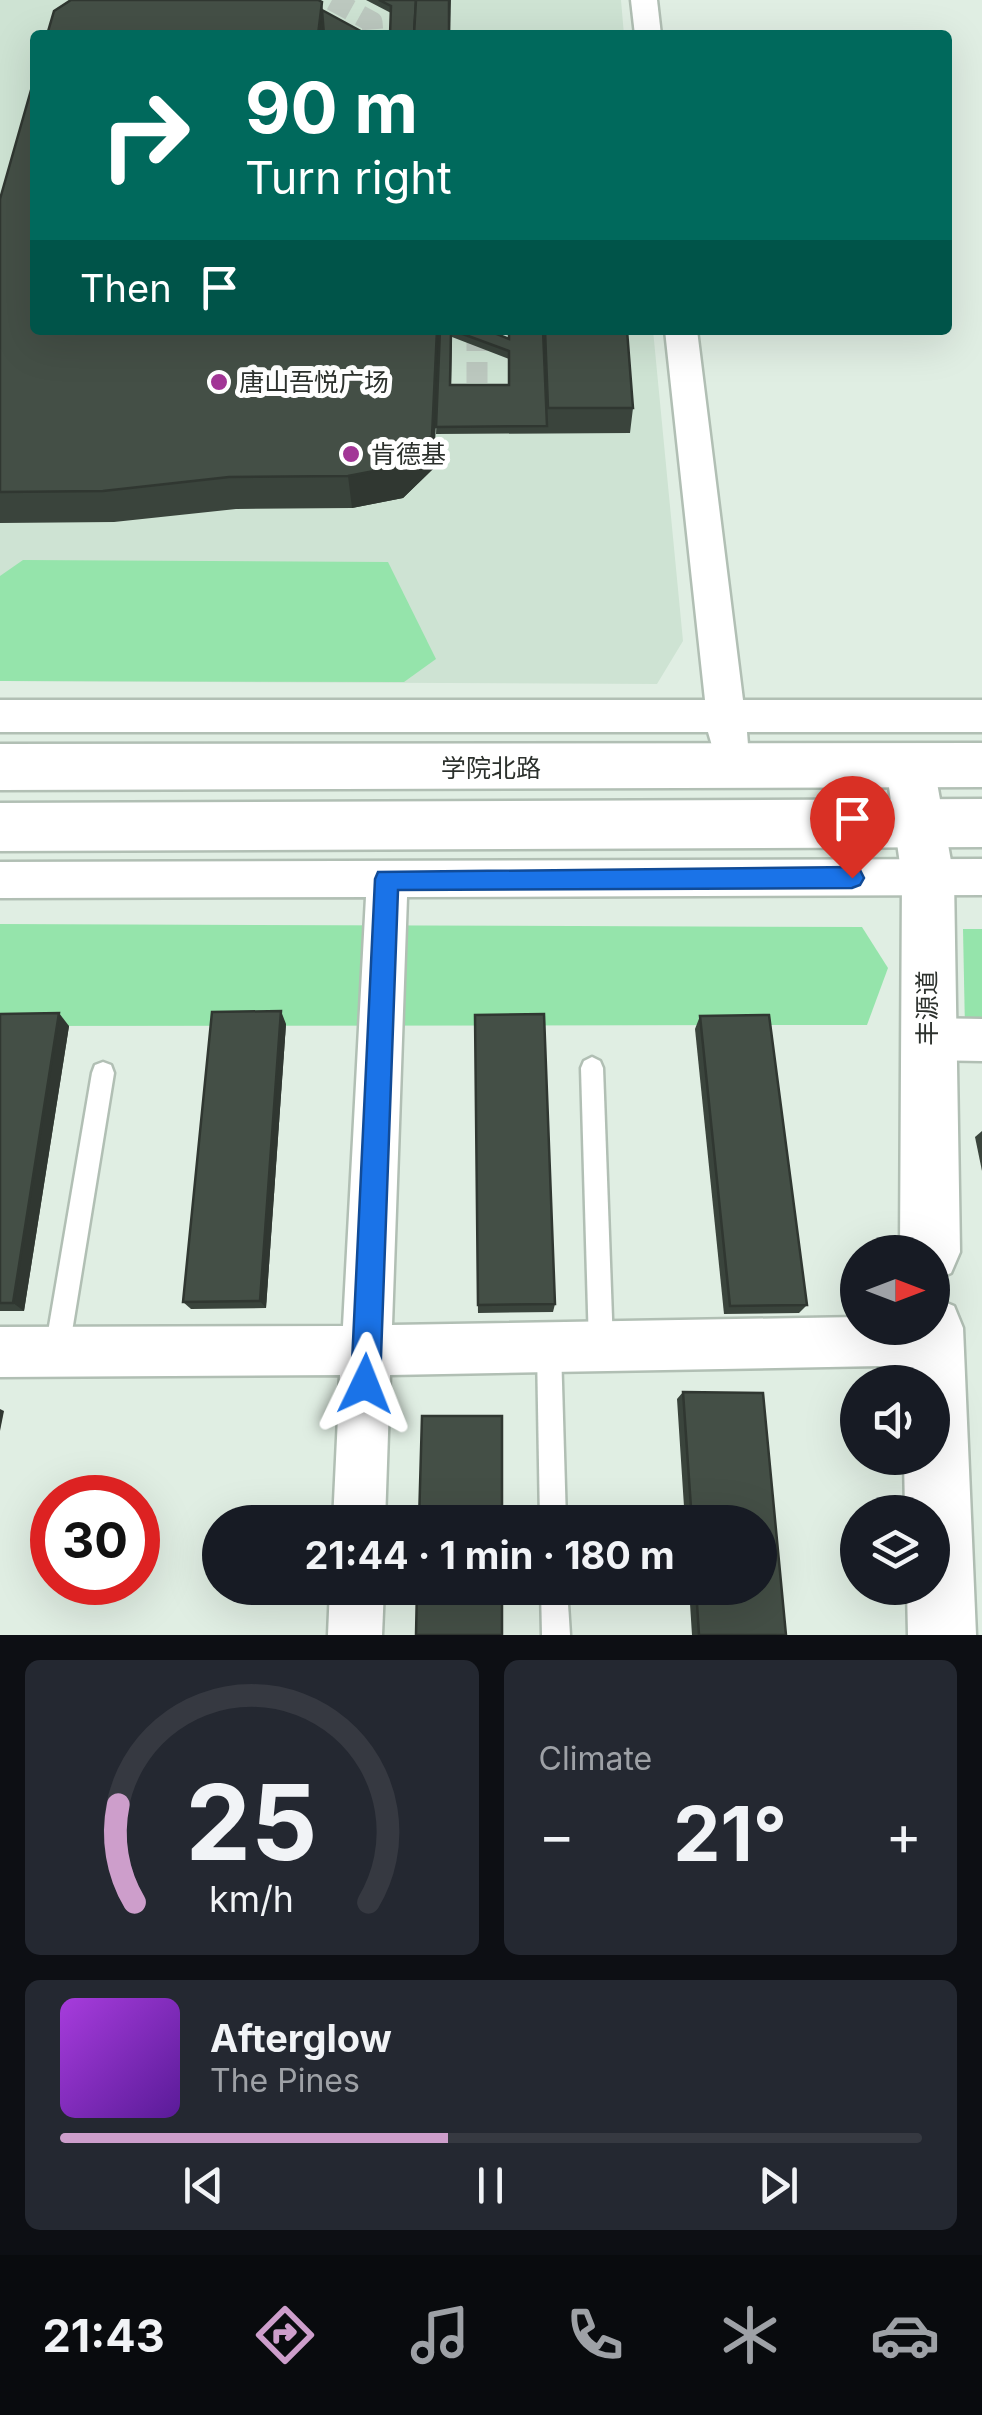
<!DOCTYPE html>
<html lang="en">
<head>
<meta charset="utf-8">
<style>
  :root { --surface:#171b24; --page:#242831; --text:#f1f3f6; --muted:#9ea1a6; --line:#363941; --accent:#cd9ecb }
  body { margin:0; font-family:Inter,"Noto Sans SC",sans-serif; background:var(--page); color:var(--text); height:100vh; display:flex; flex-direction:column; font-size:38px; white-space:nowrap }
  * { box-sizing:border-box; margin:0 }
  p { font-size:32px; color:var(--muted) }
  .icon { flex:none; width:55px; height:55px; fill:none; stroke:currentColor; stroke-width:2; stroke-linecap:round; stroke-linejoin:round }
  .map { position:relative; height:1635px; overflow:hidden }
  .details { display:flex; flex-direction:column; gap:25px; padding:25px; background:#0d0f14; flex:1 }
  .details>* { flex:none }
  .guide { position:absolute; left:30px; top:30px; width:922px; height:305px; border-radius:10px; box-shadow:0 10px 40px #0002; background:#00695c; color:#fff; overflow:hidden }
  .needle { width:65px; rotate:90deg }
  .tools { position:absolute; left:840px; top:1235px; display:grid; gap:20px }
  .tools a { display:grid; place-items:center; width:110px; height:110px; border-radius:50%; background:var(--surface); box-shadow:0 10px 40px #0002; font-size:50px }
  .speed { position:absolute; left:30px; top:1475px; display:flex; gap:20px; font-size:50px; font-weight:700; text-align:center }
  .speed>* { display:grid; place-content:center; width:130px; height:130px; border-radius:50%; background:var(--surface); box-shadow:0 10px 40px #0002; line-height:1 }
  .speed .limit { border:15px solid #d22; background:#fff; color:#111 }
  .pin { position:absolute; display:grid; place-items:center; width:85px; height:85px; color:#fff; margin:-102px -42px; border-radius:50% 50% 50% 0; rotate:-45deg; box-shadow:0 0 10px #0007 }
  .pin .icon { rotate:45deg }
  .me { position:absolute; width:110px; margin:-55px; rotate:2deg; stroke-linejoin:round; filter:drop-shadow(0 0 8px #0008) }
  .turn { display:flex; align-items:center; gap:35px; height:210px; padding:0 50px; font-size:45px }
  .turn .icon { width:130px; height:130px; stroke-width:2.5 }
  .turn b { display:block; font-size:70px; line-height:85px }
  .then { display:flex; align-items:center; height:95px; padding:0 50px; background:#0003; gap:20px; font-size:38px }
  .big { font-size:75px; font-weight:700; line-height:1.1 }
  .details .widget { flex:1; display:flex; flex-direction:column; justify-content:center; gap:15px; min-width:0; padding:0 35px; border-radius:15px; background:var(--page) }
  .details .dial { align-items:center; gap:0 }
  .dial svg { height:260px; overflow:visible; fill:none; stroke:var(--line); stroke-width:7; stroke-linecap:round; text-anchor:middle }
  .dial text { fill:var(--text); stroke:none }
  .song { display:flex; align-items:center; gap:30px }
  .cover { width:120px; height:120px; border-radius:15px; background:linear-gradient(135deg,hsl(280 70% 55%),hsl(270 70% 35%)) }
  .played { height:10px; border-radius:5px; background:linear-gradient(90deg,var(--accent) 45%,var(--line) 45%) }
  .keys { display:flex; justify-content:space-around; direction:ltr }
  .heat { display:flex; justify-content:space-between; align-items:center; font-size:55px; direction:ltr }
  .details .tiles { flex:1; display:grid; gap:25px; grid-template-columns:1fr 1fr }
  .widget:last-child { grid-column:span 2 }
  .trip { position:absolute; left:202px; top:1505px; width:575px; height:100px; border-radius:50px; background:var(--surface); box-shadow:0 10px 40px #0002; font-weight:700; line-height:100px; text-align:center }
  .dock { display:flex; height:160px; justify-content:space-around; align-items:center; background:#090b0e; color:var(--muted) }
  .dock .icon { width:70px; height:70px }
  .dock .current { color:var(--accent) }
  .dock b { font-size:45px; color:var(--text) }
  .map>svg:first-child { display:block }
  .built { fill:#cee3d3 }
  .green { fill:#95e4ab }
  .lines { fill:none; stroke-linecap:round; stroke-linejoin:round }
  .pedestrian-tunnel-far1 { stroke:#bcc8bf; stroke-width:21; stroke-dasharray:21 11; stroke-linecap:butt }
  .pedestrian-tunnel { stroke:#bcc8bf; stroke-width:28; stroke-dasharray:28 14; stroke-linecap:butt }
  .service-casing { stroke:#b1bfb4; stroke-width:5 }
  .minor-casing { stroke:#b1bfb4; stroke-width:5 }
  .tertiary-casing { stroke:#b1bfb4; stroke-width:5 }
  .primary-casing { stroke:#b1bfb4; stroke-width:5 }
  .service { fill:#fff; fill-rule:evenodd }
  .minor { fill:#fff; fill-rule:evenodd }
  .tertiary { fill:#fff; fill-rule:evenodd }
  .primary { fill:#fff; fill-rule:evenodd }
  .wall { fill:#3a443c; fill-rule:evenodd }
  .shaded-wall { fill:#303731 }
  .building { fill:#444f46; stroke:#303731; stroke-width:2.5 }
  .route { fill:#1a73e8; stroke:#114b97; stroke-width:2.5 }
  .poi-dot { fill:#a23696; stroke:#fff; stroke-width:4 }
  .labels { text-anchor:middle; stroke-width:10; stroke-linejoin:round; paint-order:stroke }
  .poi-label { font-size:25px; fill:#2c312d; stroke:#fff; text-anchor:start }
  .street-label { font-size:25px; fill:#2c312d; stroke:#fff }
</style>
</head>
<body>
<div class="map">
<svg width="982" height="1635" viewBox="0 0 982 1635">
  <rect width="100%" height="100%" fill="#e0eee3"/>
  <path class="built" d="M0 0H621L624 35H35V330H653L683 641 657 684 0 681Z"/>
  <g class="green">
    <path d="M23 560 388 562 436 659 404 682 0 681V576Z"/>
    <path d="M0 924 862 927 888 968 867 1025 0 1026Z"/>
    <path d="M963 929H982V1029H965Z"/>
  </g>
  <g class="lines">
    <g class="pedestrian-tunnel-far1">
      <path d="M332 0 372 22 373 35"/>
      <path d="M477 330V414"/>
    </g>
    <path class="pedestrian-tunnel" d="M477 411V427"/>
    <defs>
      <g id="service">
        <path d="M592 1057 600 1061 603 1068 613 1346 610 1355 601 1358 592 1355 589 1346 581 1068 584 1061Z"/>
        <path d="M103 1062 111 1065 114 1073 69 1350 66 1359 57 1362 48 1359 45 1350 92 1073 95 1065Z"/>
        <path d="M549 1337 558 1340 561 1349 566 1522H540L537 1349 540 1340Z"/>
        <path d="M541 1588H567L570 1635H542Z"/>
      </g>
      <g id="minor">
        <path d="M631 0H657L661 35H635Z"/>
        <path d="M665 330H697L743 700H982V732H747L748 745 743 756 729 761 715 756 708 732H0V700H705Z"/>
        <path d="M982 859V895L407 897 392 1325 858 1317V1328H932V1323L950 1330 957 1348 950 1366 932 1373 881 1366 390 1375 385 1522H333L340 1375 0 1377V1327L343 1326 366 897 0 898V862Z"/>
        <path d="M926 1018 982 1019V1061L926 1060 910 1054 904 1039 910 1024Z"/>
        <path d="M330 1588H384L382 1635H328Z"/>
      </g>
      <g id="tertiary">
        <path d="M910 746 927 752 934 766 954 878 960 1252 951 1273 932 1281V1252H900L902 878 886 766 893 752Z"/>
        <path d="M932 1297 954 1306 963 1328 976 1635H908L907 1588H932V1512H905L904 1458H932V1382H902L901 1328H932Z"/>
      </g>
      <g id="primary">
        <path d="M982 743V787L0 790V744Z"/>
        <path d="M982 799V847L0 851V803Z"/>
      </g>
    </defs>
    <use href="#service" class="service-casing"/>
    <use href="#minor" class="minor-casing"/>
    <use href="#tertiary" class="tertiary-casing"/>
    <use href="#primary" class="primary-casing"/>
    <use href="#service" class="service"/>
    <use href="#minor" class="minor"/>
    <use href="#tertiary" class="tertiary"/>
    <use href="#primary" class="primary"/>
  </g>
  <g class="wall">
    <path d="M366 0H451L450 35 391 13Z"/>
    <path d="M0 199 434 468 403 498 352 508 236 509 114 522 0 523Z"/>
    <path d="M440 330H487L509 339 627 330 633 408 630 433 436 434ZM452 337 509 359V385H451Z"/>
    <path d="M0 1014 69 1026 24 1311H0Z"/>
    <path d="M475 1015 555 1304 553 1312 478 1313Z"/>
    <path d="M700 1016 807 1305 799 1313 724 1314 695 1029Z"/>
    <path d="M286 1024 266 1308 191 1309 183 1302Z"/>
    <path d="M982 1131V1171L975 1137Z"/>
    <path d="M683 1392 763 1393 786 1635H692L689 1588H760V1522H685L677 1399Z"/>
  </g>
  <g class="shaded-wall">
    <path d="M322 2 325 35H318Z"/>
    <path d="M437 330H440L434 468 403 498 352 508 348 476Z"/>
    <path d="M281 1011 286 1024 266 1308 260 1301Z"/>
    <path d="M59 1013 69 1026 24 1311 13 1303Z"/>
    <path d="M0 1409 4 1411 0 1431Z"/>
  </g>
  <g class="building">
    <path d="M71 0H318L322 2 318 35H47L54 11Z"/>
    <path d="M379 0H416L414 35H390L391 6Z"/>
    <path d="M416 0H449V35H414Z"/>
    <path d="M322 10 368 35H324Z"/>
    <path d="M35 76V330H437L432 436 400 466 348 476 229 477 103 491 0 492V199Z"/>
    <path d="M440 330H451L450 385H509V351L452 330H487L509 339V330H543L547 426 436 427Z"/>
    <path d="M545 330H627L633 408H548Z"/>
    <path d="M281 1011 260 1301 183 1302 212 1012Z"/>
    <path d="M59 1013 13 1303H0V1014Z"/>
    <path d="M544 1014 555 1304 478 1305 475 1015Z"/>
    <path d="M769 1015 807 1305 730 1306 700 1016Z"/>
    <path d="M683 1392 763 1393 786 1635H699L696 1588H760V1522H692Z"/>
    <path d="M422 1416H502V1522H419Z"/>
    <path d="M417 1588H502V1635H416Z"/>
  </g>
  <path class="route" d="M852 867 860 870 864 878 860 885 852 888 398 890 380 1384 375 1395 365 1399 355 1395 351 1384 375 879 378 872Z"/>
  <g class="poi-dot">
    <circle cx="219" cy="382" r="10"/>
    <circle cx="351" cy="454" r="10"/>
  </g>
  <g class="labels">
    <g class="poi-label">
      <text x="239" y="391">唐山吾悦广场</text>
      <text x="371" y="463">肯德基</text>
    </g>
    <g class="street-label">
      <text x="491" y="777">学院北路</text>
      <text transform="translate(927 1008) rotate(-90)" y="9">丰源道</text>
    </g>
  </g>
</svg>
<div class="tools">
<a><svg class="needle" viewBox="-14 -14 28 28"><path d="M0-13l5 13h-10z" fill="#e53935"/><path d="M0 13l5-13h-10z" fill="#9ea1a6"/></svg></a>
<a><svg class="icon" aria-label="sound" viewBox="0 0 24 24"><path d="M4 9h4l5-4v14l-5-4H4zM17 9q2 3 0 6"/></svg></a>
<a><svg class="icon" aria-label="layers" viewBox="0 0 24 24"><path d="M12 4l9 5-9 5-9-5zM3 14l9 5 9-5"/></svg></a>
</div>
<div class="speed"><div class="limit">30</div></div>
<div class="pin" style="left:852px;top:878px;background:#d93025"><svg class="icon" aria-label="arrive" viewBox="0 0 24 24"><path d="M6 21V4h12l-3 4 3 4H6"/></svg></div>
<svg class="me" style="left:365px;top:1384px" viewBox="-20 -20 40 40"><path d="M0-17L14 15 0 8-14 15z" fill="#1a73e8" stroke="#fff" stroke-width="4"/></svg>
<div class="trip">21:44 · 1 min · 180 m</div>
<div class="guide">
<div class="turn"><svg class="icon" aria-label="right" viewBox="0 0 24 24"><path d="M7 20v-9h11M14 6l5 5-5 5"/></svg><div><b>90 m</b>Turn right</div></div>
<div class="then">Then<svg class="icon" aria-label="arrive" viewBox="0 0 24 24"><path d="M6 21V4h12l-3 4 3 4H6"/></svg></div>
</div>
</div>
<section class="details">
<div class="tiles">
<div class="widget dial"><svg viewBox="0 0 100 80">
<path d="M14 69A42 42 0 1 1 86 69"/>
<path d="M14 69A42 42 0 0 1 9 39" stroke="#cd9ecb"/>
<text x="50" y="56" font-size="32" font-weight="700">25</text>
<text x="50" y="72" font-size="11">km/h</text>
</svg></div>
<div class="widget"><p>Climate</p>
<div class="heat"><a>−</a><b class="big">21°</b><a>+</a></div>
</div>
<div class="widget">
<div class="song"><i class="cover"></i><div><b>Afterglow</b><p>The Pines</p></div></div>
<div class="played"></div>
<div class="keys"><svg class="icon" aria-label="previous" viewBox="0 0 24 24"><path d="M18 5L8 12l10 7zM5 5v14"/></svg><svg class="icon" aria-label="pause" viewBox="0 0 24 24"><path d="M8 5v14M16 5v14"/></svg><svg class="icon" aria-label="next" viewBox="0 0 24 24"><path d="M6 5l10 7-10 7zM19 5v14"/></svg></div>
</div>
</div>
</section>
<nav class="dock">
<b>21:43</b>
<svg class="icon current" aria-label="directions" viewBox="0 0 24 24"><path d="M12 3l9 9-9 9-9-9zM9 14v-3h6M13 9l2 2-2 2"/></svg>
<svg class="icon" aria-label="music" viewBox="0 0 24 24"><path d="M9 18V5l10-2v13"/><circle cx="6" cy="18" r="3"/><circle cx="16" cy="16" r="3"/></svg>
<svg class="icon" aria-label="phone" viewBox="0 0 24 24"><path d="M5 4h4l2 5-3 2q2 4 5 5l2-3 5 2v4C11 20 4 13 5 4z"/></svg>
<svg class="icon" aria-label="climate" viewBox="0 0 24 24"><path d="M12 3v18M4 7l16 10M4 17L20 7"/></svg>
<svg class="icon" aria-label="car" viewBox="0 0 24 24"><path d="M5 17H2v-5l4-1 3-4h7l3 4 3 1v5h-3M9 17h6M6 11h13"/><circle cx="7" cy="17" r="2"/><circle cx="17" cy="17" r="2"/></svg>
</nav>
</body>
</html>
